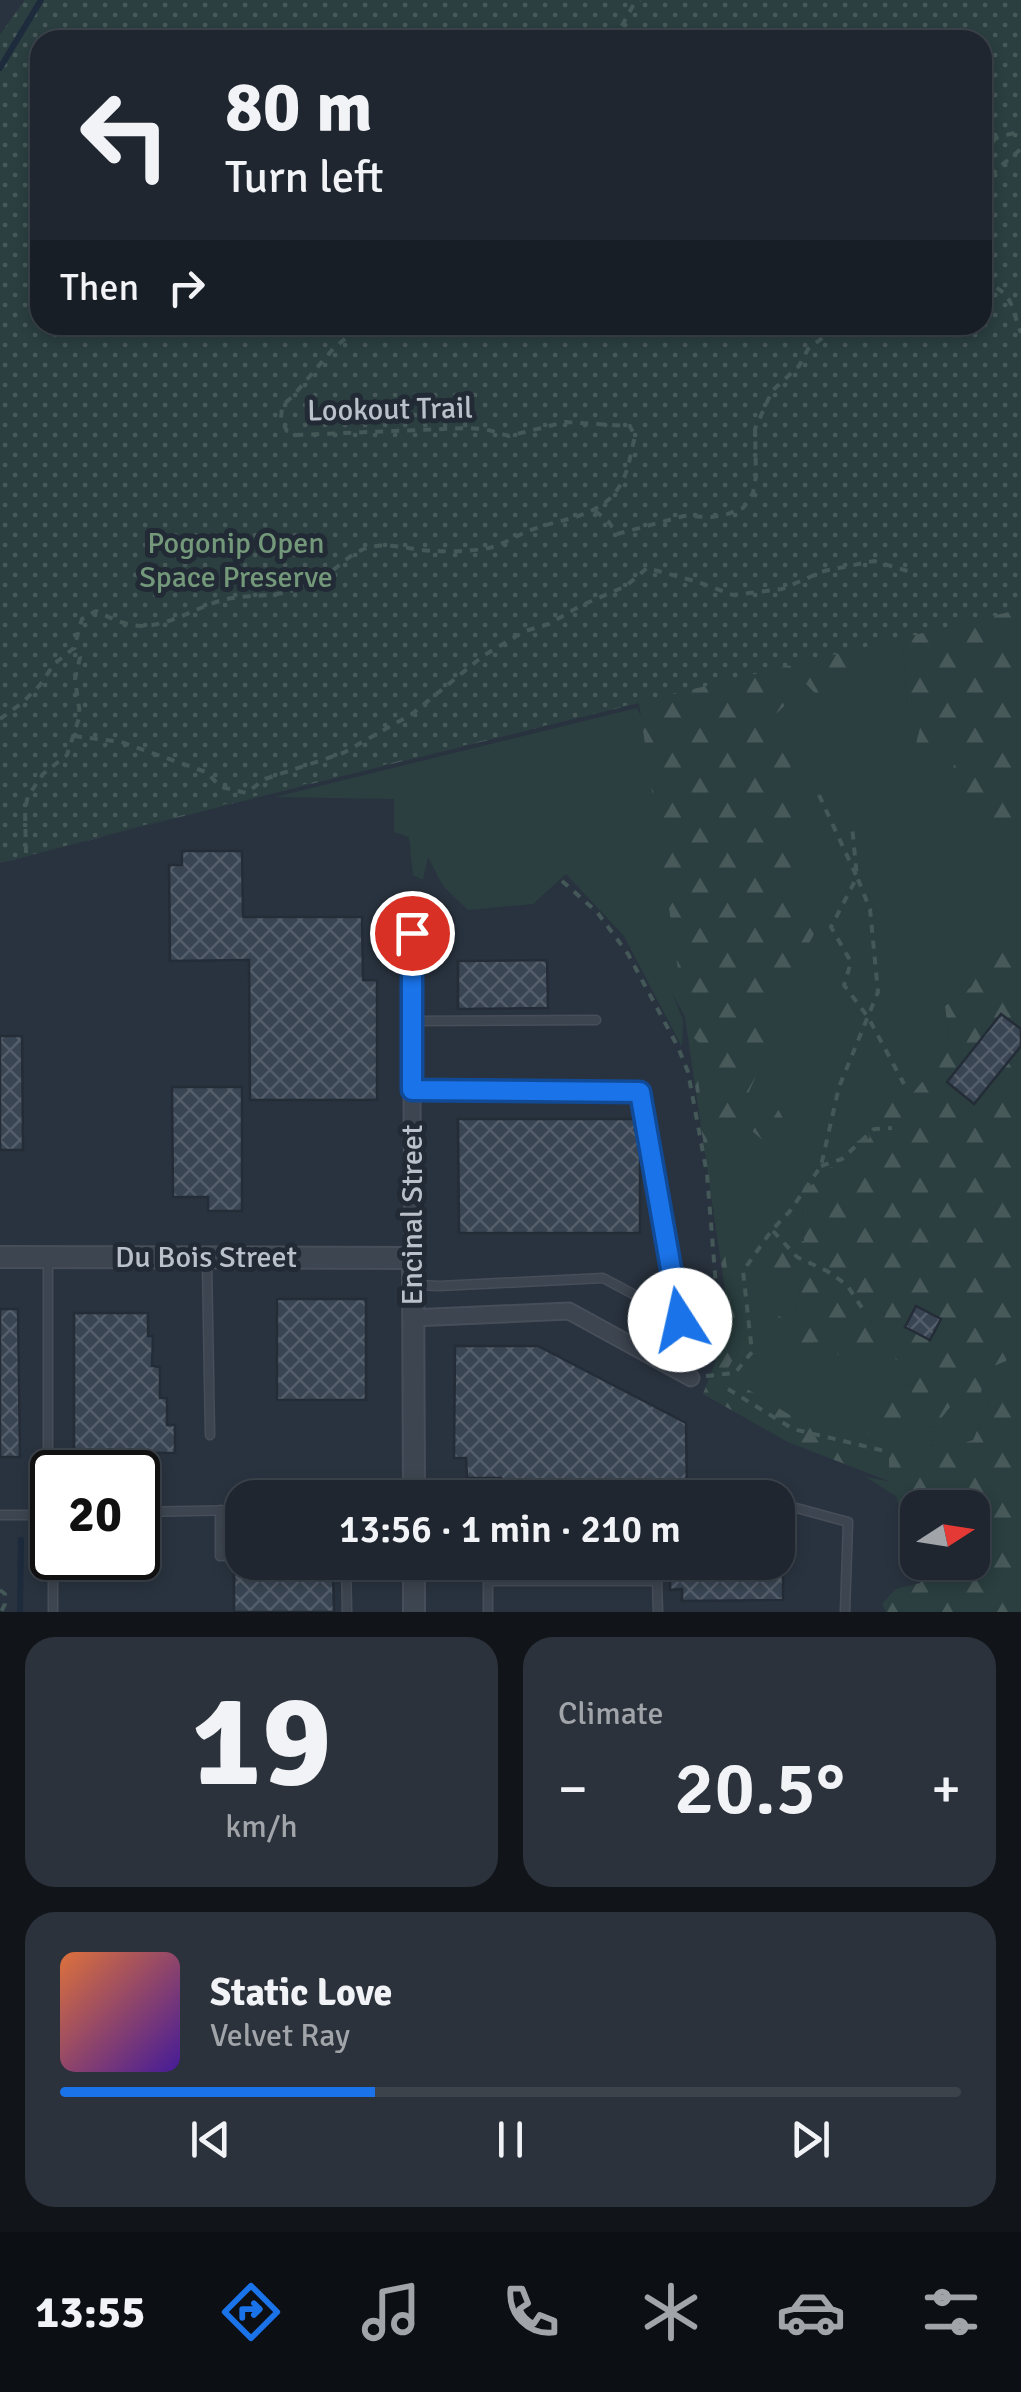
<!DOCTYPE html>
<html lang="en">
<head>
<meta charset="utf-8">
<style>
  :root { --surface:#1f262f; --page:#2c323b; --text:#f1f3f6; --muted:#a1a5aa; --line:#3c434b; --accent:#1a73e8 }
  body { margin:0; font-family:Signika,sans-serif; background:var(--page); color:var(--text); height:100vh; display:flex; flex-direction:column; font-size:38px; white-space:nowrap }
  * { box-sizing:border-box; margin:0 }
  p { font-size:32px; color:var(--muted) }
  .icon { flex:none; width:55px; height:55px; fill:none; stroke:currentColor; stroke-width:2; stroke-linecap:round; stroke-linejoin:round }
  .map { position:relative; height:1612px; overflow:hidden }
  .details { display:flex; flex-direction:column; gap:25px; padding:25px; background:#11151a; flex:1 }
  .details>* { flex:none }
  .top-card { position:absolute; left:30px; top:30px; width:962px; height:305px; border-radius:30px; box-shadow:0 5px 15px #0003,0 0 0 2px var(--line); background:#1f262f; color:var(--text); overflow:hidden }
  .needle { width:65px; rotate:78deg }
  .controls { position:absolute; left:900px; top:1490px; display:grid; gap:20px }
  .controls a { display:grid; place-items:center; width:90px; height:90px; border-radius:20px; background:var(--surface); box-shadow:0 5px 15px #0003,0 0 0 2px var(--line); font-size:50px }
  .speed { position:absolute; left:30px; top:1450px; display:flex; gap:20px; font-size:50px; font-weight:700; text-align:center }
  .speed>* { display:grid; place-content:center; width:130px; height:130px; border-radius:50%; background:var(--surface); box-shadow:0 5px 15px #0003,0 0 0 2px var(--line); line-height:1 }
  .speed .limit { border:5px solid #111; border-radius:15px; background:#fff; color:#111 }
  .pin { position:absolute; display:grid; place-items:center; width:85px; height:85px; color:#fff; margin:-42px; border:5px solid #fff; border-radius:50%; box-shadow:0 2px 10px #0007 }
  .me { position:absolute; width:110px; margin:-55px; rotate:350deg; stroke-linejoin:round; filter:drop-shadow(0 0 8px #0008) }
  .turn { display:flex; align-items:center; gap:35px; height:210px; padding:0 30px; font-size:45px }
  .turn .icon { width:130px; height:130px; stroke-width:2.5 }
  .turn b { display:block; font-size:70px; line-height:85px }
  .then { display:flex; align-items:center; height:95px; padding:0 30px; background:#0003; gap:20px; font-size:38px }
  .big { font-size:75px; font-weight:600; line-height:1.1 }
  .details .widget { flex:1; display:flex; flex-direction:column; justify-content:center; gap:15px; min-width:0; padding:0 35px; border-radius:30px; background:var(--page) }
  .details .dial { align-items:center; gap:0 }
  .dial b { font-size:130px; line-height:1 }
  .song { display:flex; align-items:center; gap:30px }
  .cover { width:120px; height:120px; border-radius:15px; background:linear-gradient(135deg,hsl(20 70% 55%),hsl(260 70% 35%)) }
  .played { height:10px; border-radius:5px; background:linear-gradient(90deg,var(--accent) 35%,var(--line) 35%) }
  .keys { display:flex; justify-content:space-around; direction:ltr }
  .heat { display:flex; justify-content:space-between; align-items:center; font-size:55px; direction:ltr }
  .details .tiles { flex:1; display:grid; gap:25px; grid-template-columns:1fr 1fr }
  .widget:last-child { grid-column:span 2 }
  .trip { position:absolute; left:225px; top:1480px; width:570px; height:100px; border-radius:30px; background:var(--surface); box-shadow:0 5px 15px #0003,0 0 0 2px var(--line); font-weight:600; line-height:100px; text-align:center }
  .tab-bar { display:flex; height:160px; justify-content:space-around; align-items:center; background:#0c0f13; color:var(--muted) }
  .tab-bar .icon { width:70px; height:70px }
  .tab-bar .on { color:var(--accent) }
  .tab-bar b { font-size:45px; color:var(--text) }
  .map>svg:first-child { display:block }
  .grass { fill:#2b3f40 }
  .forest { fill:url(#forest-firs) }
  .park { fill:url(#park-dots); fill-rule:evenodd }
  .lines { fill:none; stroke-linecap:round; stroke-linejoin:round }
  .stream { stroke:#1d2b3d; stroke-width:6 }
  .building { fill:url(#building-cross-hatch); stroke:#242c37; stroke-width:2.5 }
  .service-casing { stroke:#474e59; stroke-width:11 }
  .minor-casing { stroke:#474e59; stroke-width:19 }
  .tertiary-casing { stroke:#474e59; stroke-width:24 }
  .path { stroke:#445858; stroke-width:4; stroke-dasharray:8 8; stroke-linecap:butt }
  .service { stroke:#3d4550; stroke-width:8 }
  .minor { stroke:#3d4550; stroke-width:15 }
  .tertiary { stroke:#3d4550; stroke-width:20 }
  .route-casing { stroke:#114b97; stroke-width:25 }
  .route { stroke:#1a73e8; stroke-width:18 }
  .labels { text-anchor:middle; stroke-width:10; stroke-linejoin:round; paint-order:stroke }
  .street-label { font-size:30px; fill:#bac1ca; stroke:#222a35 }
  .park-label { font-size:30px; fill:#73987a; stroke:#222a35 }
</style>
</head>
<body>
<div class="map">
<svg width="1021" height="1612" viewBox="0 0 1021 1612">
  <defs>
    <pattern id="forest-firs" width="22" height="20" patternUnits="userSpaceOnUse" patternTransform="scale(2.5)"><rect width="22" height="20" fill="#2b3f40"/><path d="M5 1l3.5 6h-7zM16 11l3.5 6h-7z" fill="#48595a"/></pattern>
    <pattern id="park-dots" width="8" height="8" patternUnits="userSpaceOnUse" patternTransform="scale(2.5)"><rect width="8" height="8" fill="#2b3f40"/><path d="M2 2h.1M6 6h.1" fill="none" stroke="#48595a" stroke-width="1.8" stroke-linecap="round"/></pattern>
    <pattern id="building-cross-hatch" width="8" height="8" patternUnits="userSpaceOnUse" patternTransform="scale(2.5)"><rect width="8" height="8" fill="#394553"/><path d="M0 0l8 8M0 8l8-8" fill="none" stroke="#545e6a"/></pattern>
  </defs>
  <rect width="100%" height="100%" fill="#29333f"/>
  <path class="grass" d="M903 639 907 706 927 704 916 747 963 741 953 768 996 845 1021 864V924L1010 926 971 987 945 1006 950 1048 912 1094 887 1099 871 1138 845 1176 821 1181 802 1202 804 1241 786 1278 801 1279 794 1323 779 1317 830 1341 869 1304 886 1313 877 1335 870 1318 851 1332 892 1345 920 1366 914 1383 862 1411 876 1444 915 1428 935 1426 965 1366 1021 1346V1381L991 1399 973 1440 953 1446 947 1437 929 1441 918 1456 890 1476 723 1375 738 1351 690 1032 696 1037 672 993 683 1020 682 1047 624 936 566 874 533 904 468 910 443 886 428 857 423 880 413 875 409 837 394 832V799L275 797 637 708 651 736 704 723 893 642Z"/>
  <g class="forest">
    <path d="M25 0 40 40V325H982V40L1021 0V864L996 845 953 768 962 742 915 747 926 705 907 707 903 640 893 642 874 667 824 702 806 684 778 712 763 721 790 743 793 864 814 934 773 1012 776 1031 747 1096 751 1108 771 1101C784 1115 788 1126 785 1145L771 1147 746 1126V1111L739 1117 732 1155 719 1129 699 1043 691 1035 735 1319 738 1351 724 1375 889 1475V1450L918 1456 929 1441 947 1437 953 1446 973 1440 991 1399 1021 1381V1612H886L882 1604 896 1589 920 1583 934 1563 972 1562V1508H918L917 1529 904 1520 896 1496 866 1477 891 1482 788 1442 703 1394 730 1324 639 703C431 754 224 805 17 859L0 863 147 825 329 772 79 732 0 35Z"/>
    <path d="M1021 924V1346L1008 1351 1006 1361 989 1368 966 1366 983 1384 980 1396 969 1407 954 1402 935 1426 915 1428 876 1444 868 1433 862 1411 914 1383 920 1366 896 1360 892 1345 858 1363 846 1362 836 1352 851 1332 869 1317 877 1334 886 1313 869 1305 830 1341 792 1345 777 1329 778 1316 794 1322 801 1280 786 1278 782 1297 770 1298 760 1278 761 1267 772 1264 771 1254 779 1253 778 1240 804 1241 802 1202 797 1191 821 1181 824 1169 832 1167 845 1176 857 1141 870 1138 864 1122 871 1116 879 1117 887 1099 898 1090 912 1094 950 1048 945 1006 971 987 980 971 968 959 975 947 992 951 1010 926Z"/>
  </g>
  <path class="park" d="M25 0H1021V609L240 800 0 863V35ZM40 40H982V325H40Z"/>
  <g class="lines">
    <g class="stream">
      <path d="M0 68 41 0"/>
      <path d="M20 1612 21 1540"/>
    </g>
  </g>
  <g class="building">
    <path d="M182 851H242L243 917H362L363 980H377V1100H250L249 960 170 961 169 865H182Z"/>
    <path d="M547 960 548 1008 458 1009V961Z"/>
    <path d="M1001 1014 1021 1029V1046L974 1104 947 1082Z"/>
    <path d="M0 1036H22L23 1150H0Z"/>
    <path d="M172 1087H242V1211H208V1197H173Z"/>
    <path d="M458 1119H637L640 1132V1233H459Z"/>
    <rect x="277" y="1299" width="89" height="101"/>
    <path d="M916 1306 941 1319 930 1340 905 1327Z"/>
    <path d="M0 1309H18L20 1457H0Z"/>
    <path d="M74 1313H148V1336H153L152 1366 160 1367V1398H167V1425H175V1453L74 1452Z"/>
    <path d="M455 1346H538L686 1423 687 1498H522L501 1478H467L466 1458H454Z"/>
    <path d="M670 1562H783V1600L682 1601V1589L670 1590Z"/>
    <path d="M234 1574H333L334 1612H234Z"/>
  </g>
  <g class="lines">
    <defs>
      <g id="service">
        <path d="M412 1021 596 1020"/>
        <path d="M413 1090 640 1092 680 1319 603 1278 439 1286 417 1285"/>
        <path d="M207 1262 210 1435"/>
        <path d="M48 1448V1257"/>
        <path d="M714 1486 757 1498"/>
        <path d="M778 1503 848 1522 845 1612"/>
        <path d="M220 1510V1556L242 1555"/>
        <path d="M138 1512 242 1510"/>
        <path d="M0 1515H52"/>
        <path d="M53 1558V1612"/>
        <path d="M346 1562 347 1612"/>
        <path d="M488 1612V1581H657L658 1612"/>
      </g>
      <g id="minor">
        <path d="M411 933 413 1258"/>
        <path d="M412 1318 569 1311 691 1378"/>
      </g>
      <g id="tertiary">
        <path d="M0 1257 413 1258 414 1498"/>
        <path d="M414 1562V1612"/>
      </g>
    </defs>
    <use href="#service" class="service-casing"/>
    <use href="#minor" class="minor-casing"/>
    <use href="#tertiary" class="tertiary-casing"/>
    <g class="path">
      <path d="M614 40 634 4 640 0"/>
      <path d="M982 154 996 138 1021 131"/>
      <path d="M982 190 996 170 1021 149"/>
      <path d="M982 281C1015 293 1010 306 1021 333"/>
      <path d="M595 511 608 521 617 534 684 516 712 517 728 514 743 508 753 493 756 476 755 429 772 391 799 366 808 349 839 325"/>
      <path d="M0 719 22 703 40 685 54 664 74 648 82 619 96 611C105 615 114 620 124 623 160 635 194 606 227 599 251 594 278 598 302 587 311 583 321 578 329 573 342 564 351 553 367 548 389 541 413 551 436 551 453 552 472 551 489 548 505 544 517 535 531 530 562 518 600 518 619 487 629 472 630 454 635 437L630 426 565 422 509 436 485 429 468 428 296 435 287 431 281 419 282 406 293 396 333 349 361 325"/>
      <path d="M74 736 121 742 206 772 221 787 246 793 265 779 343 753 412 714 483 656 525 631 549 624 580 606 626 586 647 568 698 582 733 595 782 589 824 571 874 561 911 572"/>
      <path d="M819 795 857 877 831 927 851 962 844 985 868 1017 904 1084"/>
      <path d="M26 853 25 809 28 796 43 774 67 755 80 715 75 679 80 657 74 648"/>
      <path d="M562 881 597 912 628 954 678 1047 688 1072 707 1174 717 1298"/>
      <path d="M821 1166 842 1159 874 1129 892 1128"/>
      <path d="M773 1231 797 1257 827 1271 847 1285 862 1308"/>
      <path d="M706 1376 735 1373 752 1352 743 1271 772 1230 790 1211 821 1166 839 1087 878 992 870 909 857 877 852 826"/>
      <path d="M728 1389 793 1429 885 1451"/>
      <path d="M0 1590 5 1594V1604L1 1612"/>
    </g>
    <use href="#service" class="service"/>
    <use href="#minor" class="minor"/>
    <use href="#tertiary" class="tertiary"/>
  </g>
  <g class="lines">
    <defs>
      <path id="route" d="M412 933V1090L640 1092 680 1320"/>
    </defs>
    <use href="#route" class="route-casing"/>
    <use href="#route" class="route"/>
  </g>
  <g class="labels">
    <g class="street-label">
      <text transform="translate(390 409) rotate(-1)" y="10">Lookout Trail</text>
      <text transform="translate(412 1215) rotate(-90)" y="10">Encinal Street</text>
      <text x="206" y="1267">Du Bois Street</text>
    </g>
    <g class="park-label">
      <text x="236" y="553">Pogonip Open<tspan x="236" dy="34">Space Preserve</tspan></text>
    </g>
  </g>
</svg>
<div class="controls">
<a><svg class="needle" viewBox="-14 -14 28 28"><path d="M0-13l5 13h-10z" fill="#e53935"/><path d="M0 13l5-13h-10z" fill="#a1a5aa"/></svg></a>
</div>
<div class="speed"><div class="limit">20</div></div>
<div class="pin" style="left:412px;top:933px;background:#d93025"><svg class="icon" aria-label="arrive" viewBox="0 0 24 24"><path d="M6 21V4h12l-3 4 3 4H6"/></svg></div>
<svg class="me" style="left:680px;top:1320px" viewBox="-20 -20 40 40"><circle r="19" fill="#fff"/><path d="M0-13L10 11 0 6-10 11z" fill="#1a73e8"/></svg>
<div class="trip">13:56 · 1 min · 210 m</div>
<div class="top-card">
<div class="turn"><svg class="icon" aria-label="left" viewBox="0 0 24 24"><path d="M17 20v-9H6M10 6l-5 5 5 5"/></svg><div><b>80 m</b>Turn left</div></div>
<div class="then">Then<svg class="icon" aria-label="right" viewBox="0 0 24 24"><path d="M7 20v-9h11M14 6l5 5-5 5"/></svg></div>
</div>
</div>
<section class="details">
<div class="tiles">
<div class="widget dial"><b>19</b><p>km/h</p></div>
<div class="widget"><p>Climate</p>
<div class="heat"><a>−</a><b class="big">20.5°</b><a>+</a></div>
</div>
<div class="widget">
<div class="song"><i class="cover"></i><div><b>Static Love</b><p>Velvet Ray</p></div></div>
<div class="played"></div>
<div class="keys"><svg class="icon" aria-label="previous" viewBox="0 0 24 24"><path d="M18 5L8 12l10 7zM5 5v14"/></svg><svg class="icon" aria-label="pause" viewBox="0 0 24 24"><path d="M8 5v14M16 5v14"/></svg><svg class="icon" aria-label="next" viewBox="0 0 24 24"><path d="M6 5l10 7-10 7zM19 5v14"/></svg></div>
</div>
</div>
</section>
<nav class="tab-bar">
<b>13:55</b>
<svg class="icon on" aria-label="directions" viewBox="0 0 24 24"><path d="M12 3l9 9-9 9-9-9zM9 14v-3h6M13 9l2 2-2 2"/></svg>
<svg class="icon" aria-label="music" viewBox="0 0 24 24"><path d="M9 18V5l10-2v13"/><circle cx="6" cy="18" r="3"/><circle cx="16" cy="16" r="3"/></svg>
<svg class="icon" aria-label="phone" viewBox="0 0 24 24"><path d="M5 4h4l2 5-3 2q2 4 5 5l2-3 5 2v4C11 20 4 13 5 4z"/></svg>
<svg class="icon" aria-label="climate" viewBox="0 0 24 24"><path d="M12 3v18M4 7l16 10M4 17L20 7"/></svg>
<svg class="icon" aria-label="car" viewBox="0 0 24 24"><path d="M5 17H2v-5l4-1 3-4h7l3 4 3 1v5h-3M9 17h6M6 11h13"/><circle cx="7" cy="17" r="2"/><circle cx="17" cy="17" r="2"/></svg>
<svg class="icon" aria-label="filters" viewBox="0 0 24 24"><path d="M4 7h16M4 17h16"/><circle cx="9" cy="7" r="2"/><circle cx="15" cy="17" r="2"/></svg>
</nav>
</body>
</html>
